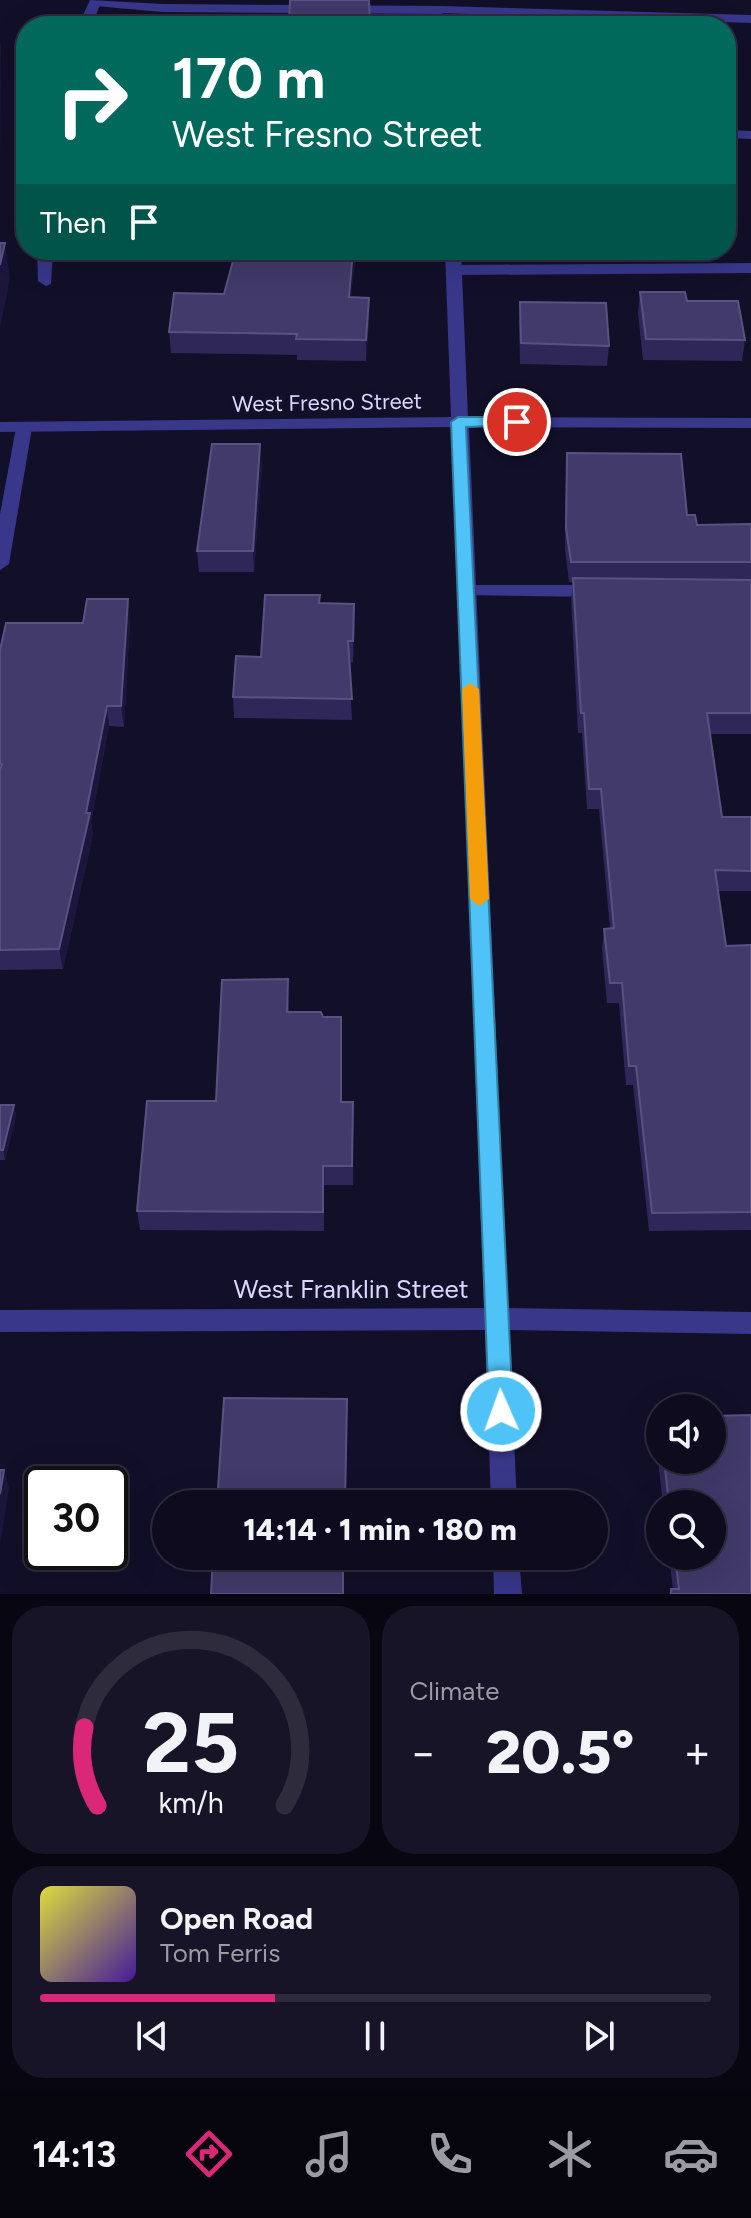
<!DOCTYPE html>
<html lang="en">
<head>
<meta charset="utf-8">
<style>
  :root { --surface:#0e0b1f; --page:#171428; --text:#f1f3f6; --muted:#9b9ba4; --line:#2e2b3d; --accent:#db2777 }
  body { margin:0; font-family:Figtree,sans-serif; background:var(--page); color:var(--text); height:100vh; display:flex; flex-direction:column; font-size:30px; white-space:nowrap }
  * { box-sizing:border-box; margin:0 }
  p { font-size:26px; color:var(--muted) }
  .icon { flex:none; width:44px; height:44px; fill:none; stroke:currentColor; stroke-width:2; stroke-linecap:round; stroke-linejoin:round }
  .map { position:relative; height:1594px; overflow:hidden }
  .sheet { display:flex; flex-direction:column; gap:12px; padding:12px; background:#080611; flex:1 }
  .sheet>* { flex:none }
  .banner { position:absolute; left:16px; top:16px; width:720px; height:244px; border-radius:32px; box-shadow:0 8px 32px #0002,0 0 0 2px var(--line); background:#00695c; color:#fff; overflow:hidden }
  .tools { position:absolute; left:646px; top:1394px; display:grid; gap:16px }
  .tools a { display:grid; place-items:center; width:80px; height:80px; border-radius:50%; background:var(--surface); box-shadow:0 8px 32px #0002,0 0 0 2px var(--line); font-size:40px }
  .speed { position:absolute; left:24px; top:1466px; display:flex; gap:16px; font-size:40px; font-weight:700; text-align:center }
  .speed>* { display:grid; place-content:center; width:104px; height:104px; border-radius:50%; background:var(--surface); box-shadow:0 8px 32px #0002,0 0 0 2px var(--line); line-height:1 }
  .speed .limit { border:4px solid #111; border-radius:12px; background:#fff; color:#111 }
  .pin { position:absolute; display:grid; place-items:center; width:68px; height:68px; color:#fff; margin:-34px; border:4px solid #fff; border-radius:50%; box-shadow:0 2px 8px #0007 }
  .me { position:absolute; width:88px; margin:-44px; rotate:358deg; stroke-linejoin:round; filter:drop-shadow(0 0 6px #0008) }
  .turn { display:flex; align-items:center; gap:28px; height:168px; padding:0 24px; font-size:36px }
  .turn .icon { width:104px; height:104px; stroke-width:2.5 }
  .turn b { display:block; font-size:56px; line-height:68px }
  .then { display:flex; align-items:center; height:76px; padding:0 24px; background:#0003; gap:16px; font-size:30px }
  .big { font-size:60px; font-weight:800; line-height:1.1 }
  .sheet .widget { flex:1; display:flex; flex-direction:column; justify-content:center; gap:12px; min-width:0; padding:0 28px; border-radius:32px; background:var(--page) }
  .sheet .dial { align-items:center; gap:0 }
  .dial svg { height:208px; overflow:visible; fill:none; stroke:var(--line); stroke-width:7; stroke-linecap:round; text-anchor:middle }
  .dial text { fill:var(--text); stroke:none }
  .song { display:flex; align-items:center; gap:24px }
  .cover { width:96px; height:96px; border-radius:12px; background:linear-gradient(135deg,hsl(60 70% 55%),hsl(260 70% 35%)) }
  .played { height:8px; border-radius:4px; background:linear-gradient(90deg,var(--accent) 35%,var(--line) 35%) }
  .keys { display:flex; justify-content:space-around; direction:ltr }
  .heat { display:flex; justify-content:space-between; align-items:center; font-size:44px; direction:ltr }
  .sheet .tiles { flex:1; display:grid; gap:12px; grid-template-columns:1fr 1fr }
  .widget:last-child { grid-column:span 2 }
  .trip { position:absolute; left:152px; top:1490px; width:456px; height:80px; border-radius:40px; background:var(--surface); box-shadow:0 8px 32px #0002,0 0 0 2px var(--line); font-weight:800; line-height:80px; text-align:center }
  .tabs { display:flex; height:128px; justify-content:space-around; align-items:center; background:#06040c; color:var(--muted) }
  .tabs .icon { width:56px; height:56px }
  .tabs .selected { color:var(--accent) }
  .tabs b { font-size:36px; color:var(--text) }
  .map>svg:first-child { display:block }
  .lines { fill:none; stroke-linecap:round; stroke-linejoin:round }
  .service { fill:#38378a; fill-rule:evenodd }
  .minor { fill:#38378a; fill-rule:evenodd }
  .wall { fill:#2f2758 }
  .shaded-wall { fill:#1c163d }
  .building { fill:#413a6a; stroke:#595281; stroke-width:2 }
  .route { fill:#4fc3f7; stroke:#337fa1; stroke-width:2 }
  .slow { fill:#f59e0b }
  .labels { text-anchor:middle; stroke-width:8; stroke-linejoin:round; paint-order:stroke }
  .street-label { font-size:22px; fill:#d9d6ff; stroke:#120f29 }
  .near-street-label { font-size:26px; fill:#d9d6ff; stroke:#120f29 }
</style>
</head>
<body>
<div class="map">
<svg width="751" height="1594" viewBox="0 0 751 1594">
  <rect width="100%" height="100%" fill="#120f29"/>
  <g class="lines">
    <g class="service">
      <path d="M90 0 101 2 92 26H78Z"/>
      <path d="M442 6 751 15V23L437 13 435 10Z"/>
      <path d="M37 250H53L51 284 46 286 38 281Z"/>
      <path d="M751 263V273L454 275 446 270 454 265Z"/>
      <path d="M24 423 32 428 9 564 0 570V514L16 428Z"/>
      <path d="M466 585H598L607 591 598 597 460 595 457 591 460 587Z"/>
    </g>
    <g class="minor">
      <path d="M90 0 162 4 442 6 449 10 442 14 162 12 95 6 90 5Z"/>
      <path d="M726 130 751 131V139L726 138Z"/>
      <path d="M445 250H461L468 417 751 418V428L469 427 508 1308 751 1312V1334L509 1330 517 1504H491L485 1330 0 1332V1310L484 1308 452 427 0 432V422L451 417Z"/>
      <path d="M493 1556H519L522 1594H494Z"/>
    </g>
  </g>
  <g class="wall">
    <path d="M236 250H356L351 297 369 298V318L366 361 297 360V355L171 353 169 332 224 294Z"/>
    <path d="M640 292 687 301 745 340 742 361 643 360 638 313Z"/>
    <path d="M520 302 609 346 607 366 520 364 519 322Z"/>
    <path d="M567 453 687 515 697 525 751 524V734H710L722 817H751V891H718L726 946 751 945V1230L649 1231 633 1085H626L619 1003H607L602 949 604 929H610L599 809H587L582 733H578L571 599 573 582H569L565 549 566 473Z"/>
    <path d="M262 465 254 572H199L197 551Z"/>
    <path d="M320 603 355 625 353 662H349L352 720 234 718 233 697 261 657Z"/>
    <path d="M130 620 124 727 109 726 91 822 93 834 63 969 0 970V650Z"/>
    <path d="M288 979 289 1012 341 1102H353V1185H324V1231L140 1230 137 1211 216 1101Z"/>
    <path d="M0 1105H14L16 1116 5 1160H0Z"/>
    <path d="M659 1417H660V1460H712L751 1594H669L671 1589H673L669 1556H712V1504H663L655 1434Z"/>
  </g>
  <g class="shaded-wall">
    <path d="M0 40 1 46 0 173Z"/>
    <path d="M5 243 10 278 0 329V265Z"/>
    <path d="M353 250H356L349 318V297Z"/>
    <path d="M369 298V318L366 361V340Z"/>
    <path d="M260 444 262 465 254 572 253 551Z"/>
    <path d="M128 599 130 620 124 727 121 706Z"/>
    <path d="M354 604 355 625 353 662V641Z"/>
    <path d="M107 706 109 726 91 822 93 834 63 969 59 949Z"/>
    <path d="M14 1105 16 1116 5 1160 3 1150Z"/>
    <path d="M4 1470 9 1487 0 1546V1494Z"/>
  </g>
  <g class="building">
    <path d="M290 0H369L370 26H289Z"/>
    <path d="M0 243H5L0 265Z"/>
    <path d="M236 250H353L349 297 369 298 366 340 296 339 297 334 169 332 174 293 224 294Z"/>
    <path d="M640 292H685L687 301H738L745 340 646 339Z"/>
    <path d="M520 302 606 303 609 346 521 343Z"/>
    <path d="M212 444H260L253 551H197Z"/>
    <path d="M567 453 681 454 687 515H695L697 525 751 524V562H571L566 528Z"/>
    <path d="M573 578 751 580V713H707L722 817H751V871L715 870 726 946 751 945V1212L652 1213 636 1066H629L622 983H610L604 929 614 928 601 789H589L584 713H581Z"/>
    <path d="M265 595H320L319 603 354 604 353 641H348L352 699 233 697 236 656 261 657Z"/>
    <path d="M87 599H128L121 706H107L86 813H90L59 949 0 950V770L2 764H0V650L6 623H83Z"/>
    <path d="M288 979 287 1012H321L323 1017H341V1102H353L352 1166H323V1212L137 1211 147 1101H216L222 980Z"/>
    <path d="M0 1105H14L3 1150H0Z"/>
    <path d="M224 1398 347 1399 345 1504H217Z"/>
    <path d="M751 1415V1594H671V1589H679L675 1556H712V1504H669L664 1460H712V1416Z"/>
    <path d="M0 1470H4L0 1494Z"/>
    <path d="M213 1556H343V1594H211Z"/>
  </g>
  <path class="route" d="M517 417 524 422 522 425 466 427 513 1411 509 1419 501 1422 493 1419 489 1411 451 422 458 417Z"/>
  <path class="slow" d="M470 683 479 689 489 899 479 906 470 899 462 689Z"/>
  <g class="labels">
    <g class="street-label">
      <text transform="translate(327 402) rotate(-1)" y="8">West Fresno Street</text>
    </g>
    <g class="near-street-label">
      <text x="351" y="1298">West Franklin Street</text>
    </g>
  </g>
</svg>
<div class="tools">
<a><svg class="icon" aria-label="sound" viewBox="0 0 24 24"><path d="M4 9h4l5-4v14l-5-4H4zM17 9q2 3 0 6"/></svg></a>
<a><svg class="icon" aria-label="search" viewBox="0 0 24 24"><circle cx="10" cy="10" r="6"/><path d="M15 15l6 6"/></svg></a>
</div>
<div class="speed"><div class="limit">30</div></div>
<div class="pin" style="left:517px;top:422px;background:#d93025"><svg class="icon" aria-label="arrive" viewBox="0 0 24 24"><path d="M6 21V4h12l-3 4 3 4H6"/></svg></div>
<svg class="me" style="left:501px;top:1411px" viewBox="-20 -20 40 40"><circle r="17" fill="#4fc3f7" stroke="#fff" stroke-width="3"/><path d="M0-11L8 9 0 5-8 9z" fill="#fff"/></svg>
<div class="trip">14:14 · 1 min · 180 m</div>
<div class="banner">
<div class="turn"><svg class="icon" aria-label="right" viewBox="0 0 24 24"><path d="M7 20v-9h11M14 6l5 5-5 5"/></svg><div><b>170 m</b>West Fresno Street</div></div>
<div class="then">Then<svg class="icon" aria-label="arrive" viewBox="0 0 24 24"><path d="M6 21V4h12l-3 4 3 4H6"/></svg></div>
</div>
</div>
<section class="sheet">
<div class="tiles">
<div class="widget dial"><svg viewBox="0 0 100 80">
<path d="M14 69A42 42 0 1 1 86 69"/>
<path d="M14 69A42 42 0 0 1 9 39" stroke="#db2777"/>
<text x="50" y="56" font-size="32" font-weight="700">25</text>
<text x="50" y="72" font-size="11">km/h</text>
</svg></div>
<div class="widget"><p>Climate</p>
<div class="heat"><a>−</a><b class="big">20.5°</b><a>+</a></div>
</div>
<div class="widget">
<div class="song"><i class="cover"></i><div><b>Open Road</b><p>Tom Ferris</p></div></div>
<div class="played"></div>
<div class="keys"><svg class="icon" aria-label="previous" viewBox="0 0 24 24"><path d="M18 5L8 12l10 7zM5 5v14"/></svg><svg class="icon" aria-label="pause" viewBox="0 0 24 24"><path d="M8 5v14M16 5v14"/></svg><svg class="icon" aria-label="next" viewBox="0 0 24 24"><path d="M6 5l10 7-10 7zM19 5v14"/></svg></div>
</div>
</div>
</section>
<nav class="tabs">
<b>14:13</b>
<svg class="icon selected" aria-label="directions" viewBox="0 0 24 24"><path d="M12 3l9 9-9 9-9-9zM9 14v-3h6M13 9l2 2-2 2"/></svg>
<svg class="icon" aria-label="music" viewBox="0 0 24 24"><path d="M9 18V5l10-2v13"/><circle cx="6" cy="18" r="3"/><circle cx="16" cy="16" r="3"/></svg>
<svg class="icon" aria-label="phone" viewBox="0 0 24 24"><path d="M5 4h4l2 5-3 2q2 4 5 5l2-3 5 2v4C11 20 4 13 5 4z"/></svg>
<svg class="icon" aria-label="climate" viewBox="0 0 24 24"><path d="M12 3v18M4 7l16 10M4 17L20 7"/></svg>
<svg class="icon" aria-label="car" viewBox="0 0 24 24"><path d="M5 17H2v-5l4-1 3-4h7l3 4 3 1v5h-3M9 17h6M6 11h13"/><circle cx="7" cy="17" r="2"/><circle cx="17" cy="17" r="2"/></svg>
</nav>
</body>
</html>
